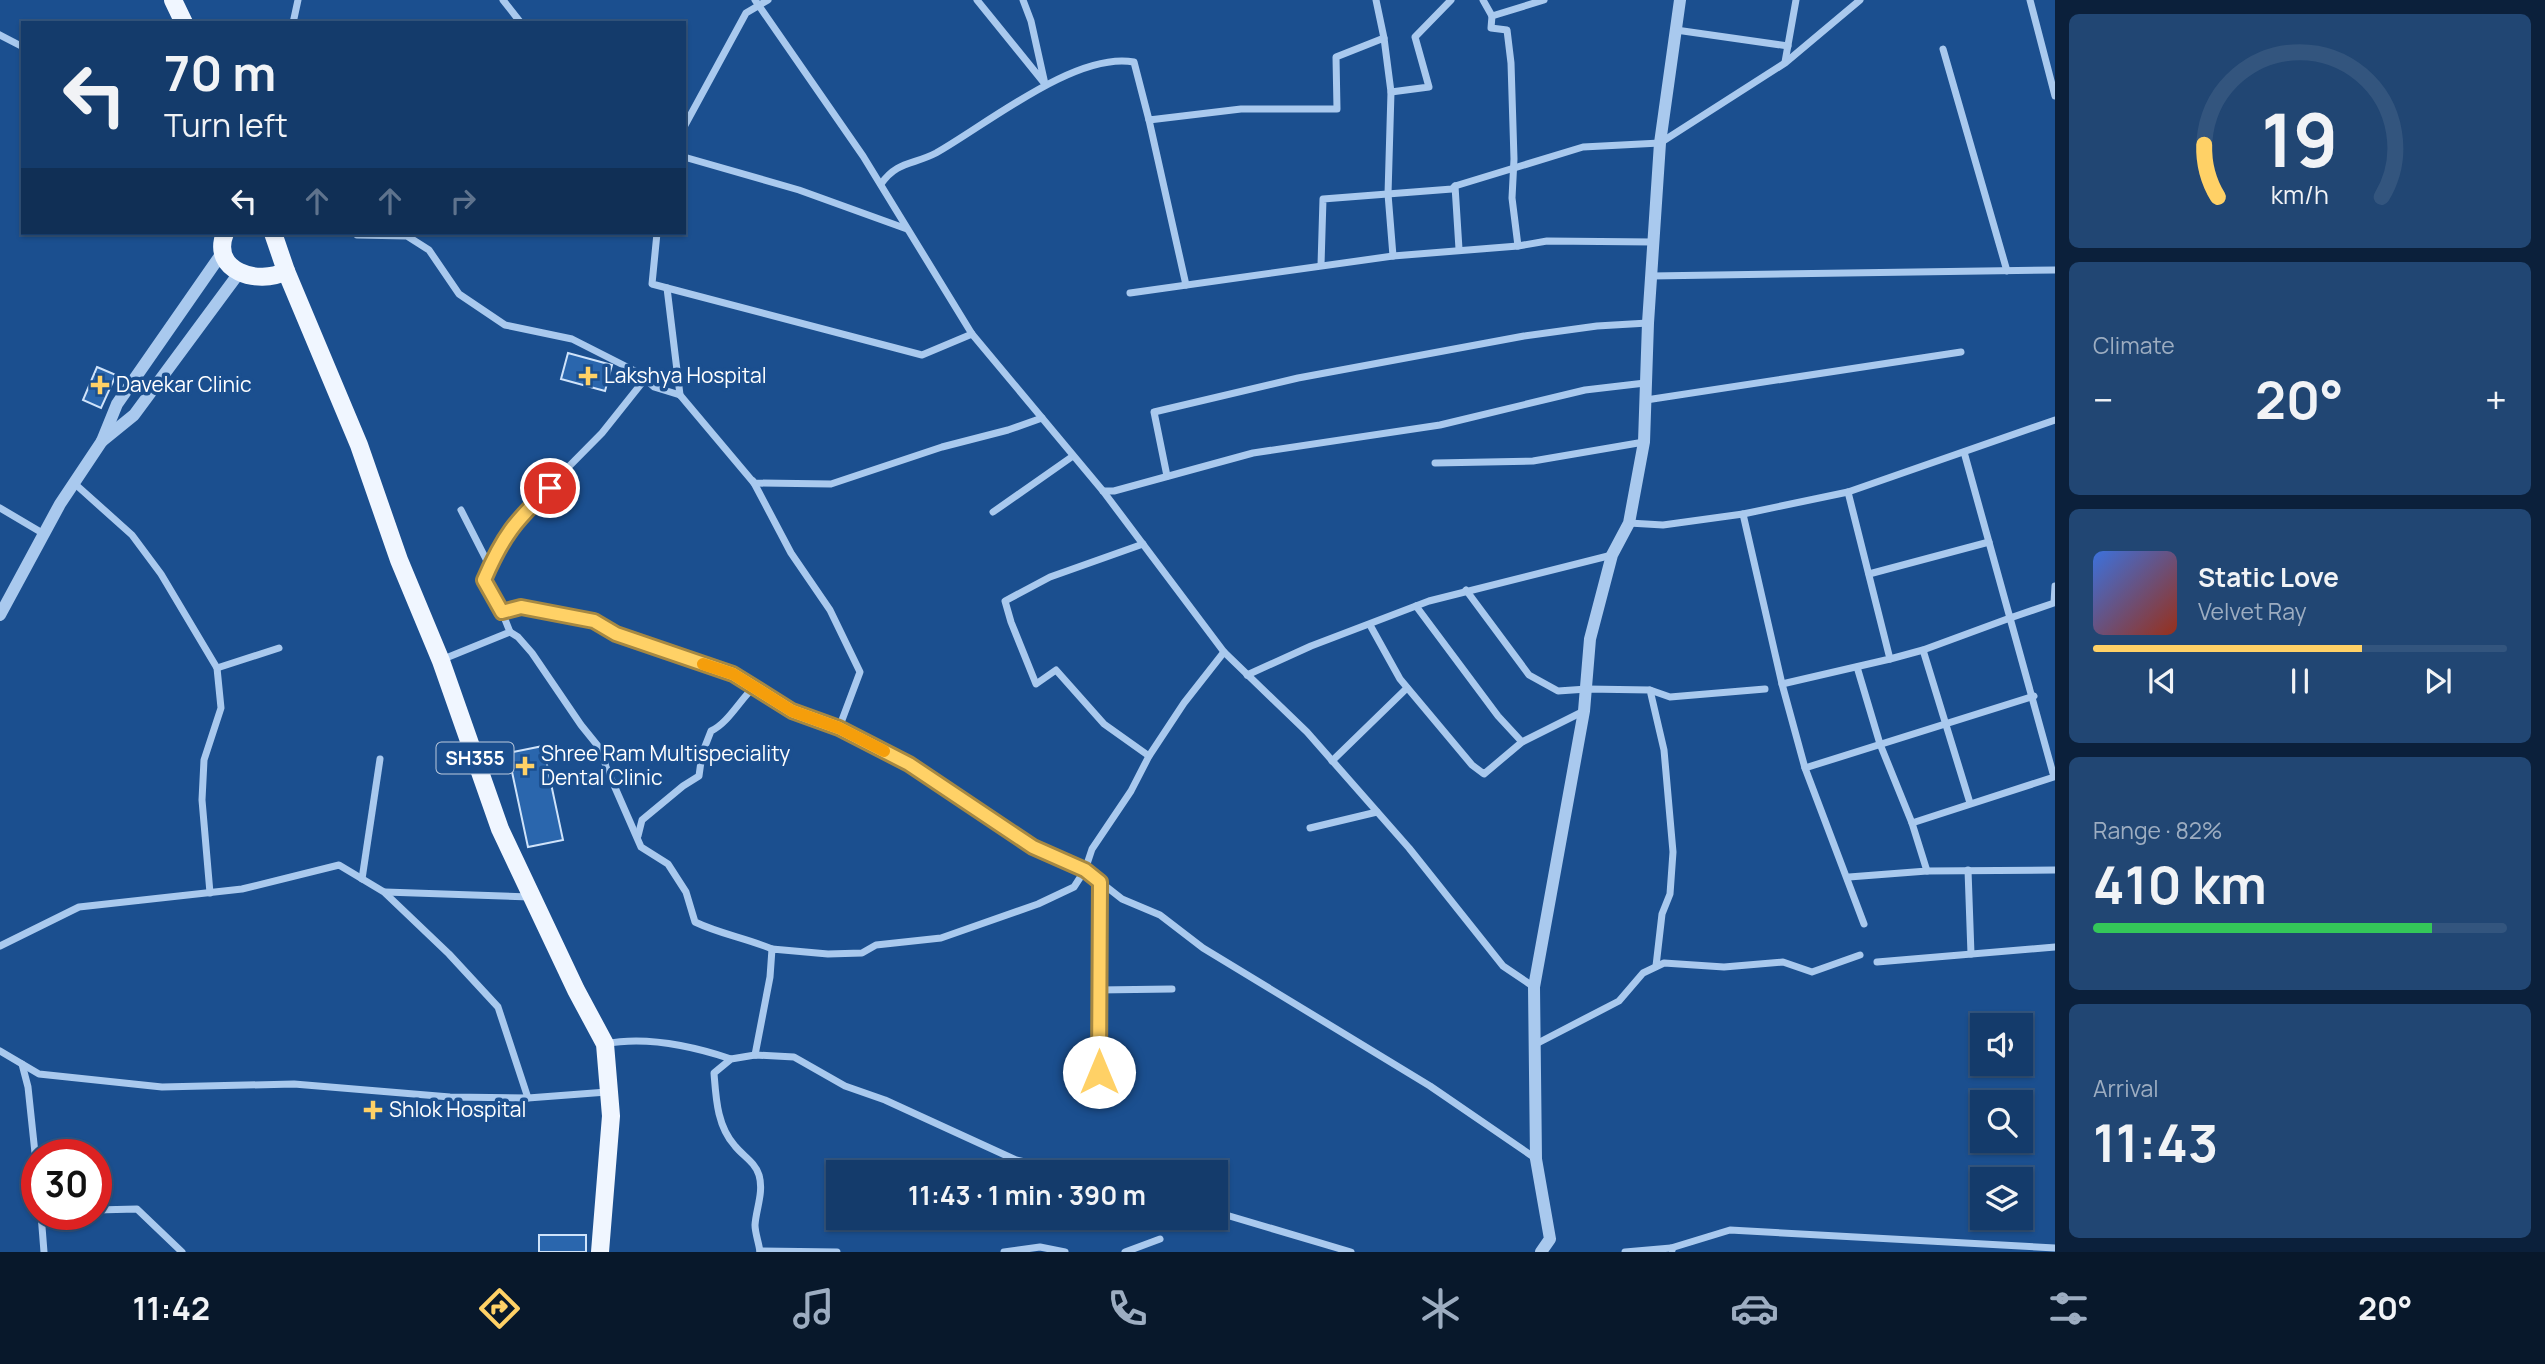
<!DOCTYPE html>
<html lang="en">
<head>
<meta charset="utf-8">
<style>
  :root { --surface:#143b6b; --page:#214673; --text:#f1f3f6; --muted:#9dadc1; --line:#33557e; --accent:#ffd166 }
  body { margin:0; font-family:Manrope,sans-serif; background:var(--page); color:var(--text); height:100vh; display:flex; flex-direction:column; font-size:26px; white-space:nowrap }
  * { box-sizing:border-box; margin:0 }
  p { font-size:23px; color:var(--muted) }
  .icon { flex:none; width:38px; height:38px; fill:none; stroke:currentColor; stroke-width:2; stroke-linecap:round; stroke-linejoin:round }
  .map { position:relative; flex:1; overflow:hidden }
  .sheet { display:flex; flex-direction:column; gap:14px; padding:14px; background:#0b203b; width:490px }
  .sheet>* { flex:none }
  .guide { position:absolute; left:21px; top:21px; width:665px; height:214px; border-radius:0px; box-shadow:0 2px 5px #0004,0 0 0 2px var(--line); background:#143b6b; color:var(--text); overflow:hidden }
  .controls { position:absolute; left:1970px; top:1013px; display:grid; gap:14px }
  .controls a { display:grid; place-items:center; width:63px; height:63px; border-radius:0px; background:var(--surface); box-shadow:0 2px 5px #0004,0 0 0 2px var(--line); font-size:35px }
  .speed { position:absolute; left:21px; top:1139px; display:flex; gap:14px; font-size:35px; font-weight:700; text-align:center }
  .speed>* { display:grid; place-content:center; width:91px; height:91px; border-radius:50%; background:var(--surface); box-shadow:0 2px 5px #0004,0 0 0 2px var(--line); line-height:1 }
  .speed .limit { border:10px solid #d22; background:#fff; color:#111 }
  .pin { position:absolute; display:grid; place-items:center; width:60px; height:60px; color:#fff; margin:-30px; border:4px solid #fff; border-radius:50%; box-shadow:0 2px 7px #0007 }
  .me { position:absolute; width:77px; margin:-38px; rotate:0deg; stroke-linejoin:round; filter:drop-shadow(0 0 5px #0008) }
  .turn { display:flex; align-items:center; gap:24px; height:147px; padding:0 28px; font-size:32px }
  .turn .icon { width:91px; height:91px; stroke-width:2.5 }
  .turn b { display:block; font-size:49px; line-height:60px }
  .lanes { display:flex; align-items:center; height:66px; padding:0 28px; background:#0003; justify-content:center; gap:35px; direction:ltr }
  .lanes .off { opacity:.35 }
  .big { font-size:52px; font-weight:700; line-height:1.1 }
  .sheet .card { flex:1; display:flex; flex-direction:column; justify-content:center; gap:10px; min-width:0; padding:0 24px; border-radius:10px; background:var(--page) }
  .sheet .dial { align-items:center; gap:0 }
  .dial svg { height:182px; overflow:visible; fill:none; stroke:var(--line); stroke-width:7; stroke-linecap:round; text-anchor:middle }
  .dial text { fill:var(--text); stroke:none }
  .song { display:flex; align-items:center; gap:21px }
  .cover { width:84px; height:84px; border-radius:10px; background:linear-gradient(135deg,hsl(220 70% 55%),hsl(10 70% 35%)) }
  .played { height:7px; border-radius:4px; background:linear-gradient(90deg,var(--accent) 65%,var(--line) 65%) }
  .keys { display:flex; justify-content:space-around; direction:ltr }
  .heat { display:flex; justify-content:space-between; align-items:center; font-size:38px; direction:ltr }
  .charge { height:10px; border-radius:5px; background:linear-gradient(90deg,#34c759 82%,var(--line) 0) }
  .trip { position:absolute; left:826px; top:1160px; width:402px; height:70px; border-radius:0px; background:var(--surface); box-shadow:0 2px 5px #0004,0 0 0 2px var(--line); font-weight:700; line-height:70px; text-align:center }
  .tab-bar { display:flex; height:112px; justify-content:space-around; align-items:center; background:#08182b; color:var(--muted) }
  .tab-bar .icon { width:49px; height:49px }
  .tab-bar .on { color:var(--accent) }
  .tab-bar b { font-size:32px; color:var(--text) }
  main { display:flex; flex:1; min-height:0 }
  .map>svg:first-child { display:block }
  .building { fill:#2a66ad; stroke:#cfe3fa; stroke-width:2 }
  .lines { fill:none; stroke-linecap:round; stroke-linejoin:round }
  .minor { stroke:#a9c9ee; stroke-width:7 }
  .tertiary { stroke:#a9c9ee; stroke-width:12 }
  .primary { stroke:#f0f6ff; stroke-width:18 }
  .route-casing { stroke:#a68842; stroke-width:18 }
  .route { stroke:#ffd166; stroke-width:12 }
  .slow { stroke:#f59e0b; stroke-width:12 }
  .poi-dot { fill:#ffd166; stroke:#1b4f8f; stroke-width:2.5 }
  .labels { text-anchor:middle; stroke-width:7; stroke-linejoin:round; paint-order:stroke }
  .shield { fill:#1b4f8f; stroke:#bbcadd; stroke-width:2 }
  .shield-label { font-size:19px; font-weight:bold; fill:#fff }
  .poi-label { font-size:21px; fill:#fff; stroke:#1b4f8f; text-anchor:start }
</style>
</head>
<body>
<main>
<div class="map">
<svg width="2055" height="1252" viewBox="0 0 2055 1252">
  <rect width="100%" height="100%" fill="#1b4f8f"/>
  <g class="building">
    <path d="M568 353 612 365 605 391 561 379Z"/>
    <path d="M97 367 116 375 101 408 83 400Z"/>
    <path d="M543 746 563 840 528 847 508 753Z"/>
    <rect x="539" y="1235" width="47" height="17"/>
  </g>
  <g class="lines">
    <g class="minor">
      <path d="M503 0 521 23"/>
      <path d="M755 0 863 156 972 334 1103 491 1224 652 1307 732 1409 848 1503 966 1534 987"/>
      <path d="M977 0 1045 84 1031 21 1023 0"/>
      <path d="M1376 0 1384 38"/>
      <path d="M1483 0 1492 16 1544 0"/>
      <path d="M2030 0 2055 96"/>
      <path d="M1492 16 1491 28 1507 30 1511 63 1514 159 1512 198 1518 246"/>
      <path d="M293 23 298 0"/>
      <path d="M1676 30 1788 46"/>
      <path d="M0 35 23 47"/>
      <path d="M1943 49 2007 271"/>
      <path d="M1785 62 1796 0"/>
      <path d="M1391 92 1388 194 1393 256"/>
      <path d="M1149 120 1186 285"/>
      <path d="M684 127 746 13 768 0"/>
      <path d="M684 157 799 190 907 229"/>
      <path d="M881 184C897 161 913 165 936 153 986 125 1076 51 1134 62L1149 120 1241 109H1337L1336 57 1384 38 1391 92 1429 87 1415 37 1451 0"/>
      <path d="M657 233 652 284 922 355 972 334"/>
      <path d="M357 235 407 236 429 250 459 294 505 325 572 339 637 372 654 387 680 395 754 483 831 484 942 447 1008 430 1042 418"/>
      <path d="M1459 249 1455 186 1583 147 1660 143 1785 63 1860 0"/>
      <path d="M1321 265 1323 199 1452 189 1455 186"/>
      <path d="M1651 276 2055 270"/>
      <path d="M667 288 680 395"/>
      <path d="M1130 293 1393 256 1518 246 1547 241 1653 242"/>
      <path d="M1646 400 1961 352"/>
      <path d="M1964 452 2010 618 2054 603 2055 586"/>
      <path d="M1435 463 1533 461 1644 442"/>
      <path d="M1167 476 1154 412 1298 378 1524 336 1597 326 1648 323"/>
      <path d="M753 481 791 553 830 610 860 672 839 728"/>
      <path d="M74 483 132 535 161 574 217 668 221 708 204 760 202 800 210 893"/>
      <path d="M1103 491H1114L1253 453 1440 425 1585 390 1645 383"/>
      <path d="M0 508 44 534"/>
      <path d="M461 510 490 567"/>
      <path d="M993 512 1073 456"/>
      <path d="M1743 514 1848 492 2055 420"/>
      <path d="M1629 523 1663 525 1743 514 1782 684 1805 768 1864 924"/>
      <path d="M1143 544 1050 577 1005 601 1011 622 1036 684 1056 670 1104 724 1149 756"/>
      <path d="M1869 574 1989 542"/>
      <path d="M1466 590 1529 675 1558 691 1587 689 1650 690 1664 750 1673 852 1670 894 1662 914 1656 966"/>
      <path d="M1416 606 1498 716 1522 742"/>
      <path d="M502 612 484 580 498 548 518 518 602 433 645 379"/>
      <path d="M1370 625 1400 679 1472 765 1484 774 1522 742 1584 711"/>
      <path d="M510 632 518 637 532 653 581 725 602 751 606 767 641 847 668 864 686 892 695 922C720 934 746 938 772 949"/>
      <path d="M1923 650 1970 803"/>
      <path d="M441 660 510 632 502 612 521 607 594 621 616 634 733 674 792 711 839 728 909 764 1033 847 1085 870 1092 849 1131 791 1149 756 1184 703 1224 652"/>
      <path d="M1857 667 1880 744 1912 823"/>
      <path d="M217 668 279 648"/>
      <path d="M1247 675 1311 646 1429 601 1612 555"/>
      <path d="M1782 684 1890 659 1848 492"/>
      <path d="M1650 690 1670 697 1765 689"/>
      <path d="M1332 761 1407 688"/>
      <path d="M1805 768 2034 696"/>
      <path d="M1310 828 1377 812"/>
      <path d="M638 836 642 820 683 786 699 776 702 754 711 731C728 723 739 701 754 687"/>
      <path d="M1968 870 1971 954"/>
      <path d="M1927 871 2055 870"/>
      <path d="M1849 877 1927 871 1912 823 2054 777 2010 618 1923 650 1890 659"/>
      <path d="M362 879 380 759"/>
      <path d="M385 892 530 897"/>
      <path d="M0 946 79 907 242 889 339 865 384 892 449 954 498 1007 528 1098"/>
      <path d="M1877 962 2055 947"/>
      <path d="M1098 990 1172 989"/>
      <path d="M605 1044C645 1036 692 1046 731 1059"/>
      <path d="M1536 1044 1619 1001 1643 973 1664 963 1724 967 1783 962 1812 972 1860 955"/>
      <path d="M0 1051 39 1074 162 1087 294 1084 450 1097 528 1098 607 1092"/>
      <path d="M755 1055 770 977 772 949 828 954 862 953 876 945 941 938 1038 904 1074 887 1085 870 1122 899 1160 915 1203 948 1430 1086 1535 1158"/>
      <path d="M22 1064 28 1087 37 1172"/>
      <path d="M1099 1099V882"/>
      <path d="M96 1210 137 1209 182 1252"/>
      <path d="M1216 1212 1351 1252"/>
      <path d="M41 1214 44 1252"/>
      <path d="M1671 1248 1730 1230 2055 1248"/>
      <path d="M760 1251 837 1252"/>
      <path d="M760 1252C759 1243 755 1233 755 1225 756 1209 764 1192 759 1175 755 1162 743 1156 735 1146 717 1126 716 1098 714 1073L731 1059 755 1055 794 1057 845 1086 885 1100 1016 1160 1068 1172"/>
      <path d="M1004 1252 1040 1247 1065 1252"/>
      <path d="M1125 1252 1160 1239"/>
      <path d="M1625 1252 1671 1248 1672 1250"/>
    </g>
    <g class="tertiary">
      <path d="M102 441 134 415 239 273"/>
      <path d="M0 615 60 504 102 441 117 404 222 253"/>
      <path d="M1541 1252 1550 1239 1536 1159 1534 987 1584 711 1590 639 1612 555 1629 523 1644 442 1648 323 1660 143 1680 0"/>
    </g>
    <g class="primary">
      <path d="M173 0 184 23"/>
      <path d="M225 233C210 271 258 286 286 271L273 233"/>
      <path d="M286 271 359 445 399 560 441 661 500 829 576 990 605 1044 611 1116 600 1252"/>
    </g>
  </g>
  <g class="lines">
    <defs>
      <path id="route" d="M550 488C515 521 503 536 484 580L502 612 521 607 594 621 616 634 733 674 792 711 839 728 909 764 1033 847 1085 870 1100 882 1099 1072"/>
    </defs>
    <use href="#route" class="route-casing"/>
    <use href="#route" class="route"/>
    <path class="slow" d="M703 664 733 674 792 711 839 728 884 751"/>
  </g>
  <g class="poi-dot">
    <path d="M584.5 365.5h7v7h7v7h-7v7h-7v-7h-7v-7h7z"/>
    <path d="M96.5 374.5h7v7h7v7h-7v7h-7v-7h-7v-7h7z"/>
    <path d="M521.5 755.5h7v7h7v7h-7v7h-7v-7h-7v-7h7z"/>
    <path d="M369.5 1099.5h7v7h7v7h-7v7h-7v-7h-7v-7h7z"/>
  </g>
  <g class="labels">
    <rect class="shield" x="436.5" y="742.5" width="77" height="31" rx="5"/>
    <g class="shield-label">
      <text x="475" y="765">SH355</text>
    </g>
    <g class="poi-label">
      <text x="604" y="383">Lakshya Hospital</text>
      <text x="116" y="392">Davekar Clinic</text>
      <text x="541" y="761">Shree Ram Multispeciality<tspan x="541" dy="24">Dental Clinic</tspan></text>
      <text x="389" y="1117">Shlok Hospital</text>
    </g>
  </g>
</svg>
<div class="controls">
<a><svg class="icon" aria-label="sound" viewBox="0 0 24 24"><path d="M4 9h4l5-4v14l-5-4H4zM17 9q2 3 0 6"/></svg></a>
<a><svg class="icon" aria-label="search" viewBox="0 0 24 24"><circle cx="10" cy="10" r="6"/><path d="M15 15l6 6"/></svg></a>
<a><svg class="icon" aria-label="layers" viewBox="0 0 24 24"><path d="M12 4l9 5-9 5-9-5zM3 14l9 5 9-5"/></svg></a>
</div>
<div class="speed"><div class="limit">30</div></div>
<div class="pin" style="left:550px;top:488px;background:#d93025"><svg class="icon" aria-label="arrive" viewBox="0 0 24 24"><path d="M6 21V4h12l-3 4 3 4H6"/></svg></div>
<svg class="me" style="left:1099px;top:1072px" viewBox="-20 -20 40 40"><circle r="19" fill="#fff"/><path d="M0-13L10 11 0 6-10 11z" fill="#ffd166"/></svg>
<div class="trip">11:43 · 1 min · 390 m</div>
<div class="guide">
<div class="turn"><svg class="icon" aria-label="left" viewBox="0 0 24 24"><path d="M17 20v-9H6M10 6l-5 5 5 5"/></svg><div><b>70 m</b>Turn left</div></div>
<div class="lanes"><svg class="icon" aria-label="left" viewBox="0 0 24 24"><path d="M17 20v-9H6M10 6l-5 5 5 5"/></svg><svg class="icon off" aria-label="ahead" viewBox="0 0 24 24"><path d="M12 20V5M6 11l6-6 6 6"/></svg><svg class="icon off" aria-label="ahead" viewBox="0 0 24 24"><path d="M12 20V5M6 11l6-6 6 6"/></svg><svg class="icon off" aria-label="right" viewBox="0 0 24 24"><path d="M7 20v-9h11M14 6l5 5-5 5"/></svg></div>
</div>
</div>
<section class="sheet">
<div class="card dial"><svg viewBox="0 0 100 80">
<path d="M14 69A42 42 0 1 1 86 69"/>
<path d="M14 69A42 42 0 0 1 8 46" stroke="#ffd166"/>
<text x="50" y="56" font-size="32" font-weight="700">19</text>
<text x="50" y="72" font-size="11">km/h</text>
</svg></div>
<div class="card"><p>Climate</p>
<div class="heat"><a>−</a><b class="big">20°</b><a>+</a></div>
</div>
<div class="card">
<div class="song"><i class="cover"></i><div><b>Static Love</b><p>Velvet Ray</p></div></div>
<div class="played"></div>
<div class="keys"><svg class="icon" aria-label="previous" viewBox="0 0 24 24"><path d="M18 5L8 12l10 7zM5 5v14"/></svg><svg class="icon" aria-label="pause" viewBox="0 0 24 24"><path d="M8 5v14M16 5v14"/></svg><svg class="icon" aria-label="next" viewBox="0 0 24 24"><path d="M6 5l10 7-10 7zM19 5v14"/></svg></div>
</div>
<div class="card"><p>Range · 82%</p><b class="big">410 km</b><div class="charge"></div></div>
<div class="card"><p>Arrival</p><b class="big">11:43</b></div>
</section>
</main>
<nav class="tab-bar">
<b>11:42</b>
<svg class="icon on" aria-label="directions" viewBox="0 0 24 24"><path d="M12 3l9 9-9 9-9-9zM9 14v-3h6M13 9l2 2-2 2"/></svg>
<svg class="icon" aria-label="music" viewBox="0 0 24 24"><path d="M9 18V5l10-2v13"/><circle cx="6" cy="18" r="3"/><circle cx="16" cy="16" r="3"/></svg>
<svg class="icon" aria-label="phone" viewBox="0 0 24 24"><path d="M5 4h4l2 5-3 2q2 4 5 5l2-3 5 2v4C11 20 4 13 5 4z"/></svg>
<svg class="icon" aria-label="climate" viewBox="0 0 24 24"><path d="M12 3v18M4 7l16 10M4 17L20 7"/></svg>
<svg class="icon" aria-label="car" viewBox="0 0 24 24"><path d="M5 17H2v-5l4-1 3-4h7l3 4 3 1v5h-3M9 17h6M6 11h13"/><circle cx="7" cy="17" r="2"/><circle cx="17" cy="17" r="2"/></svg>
<svg class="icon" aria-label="filters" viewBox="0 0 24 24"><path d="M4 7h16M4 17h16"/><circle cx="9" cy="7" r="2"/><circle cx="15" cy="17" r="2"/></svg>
<b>20°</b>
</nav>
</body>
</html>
